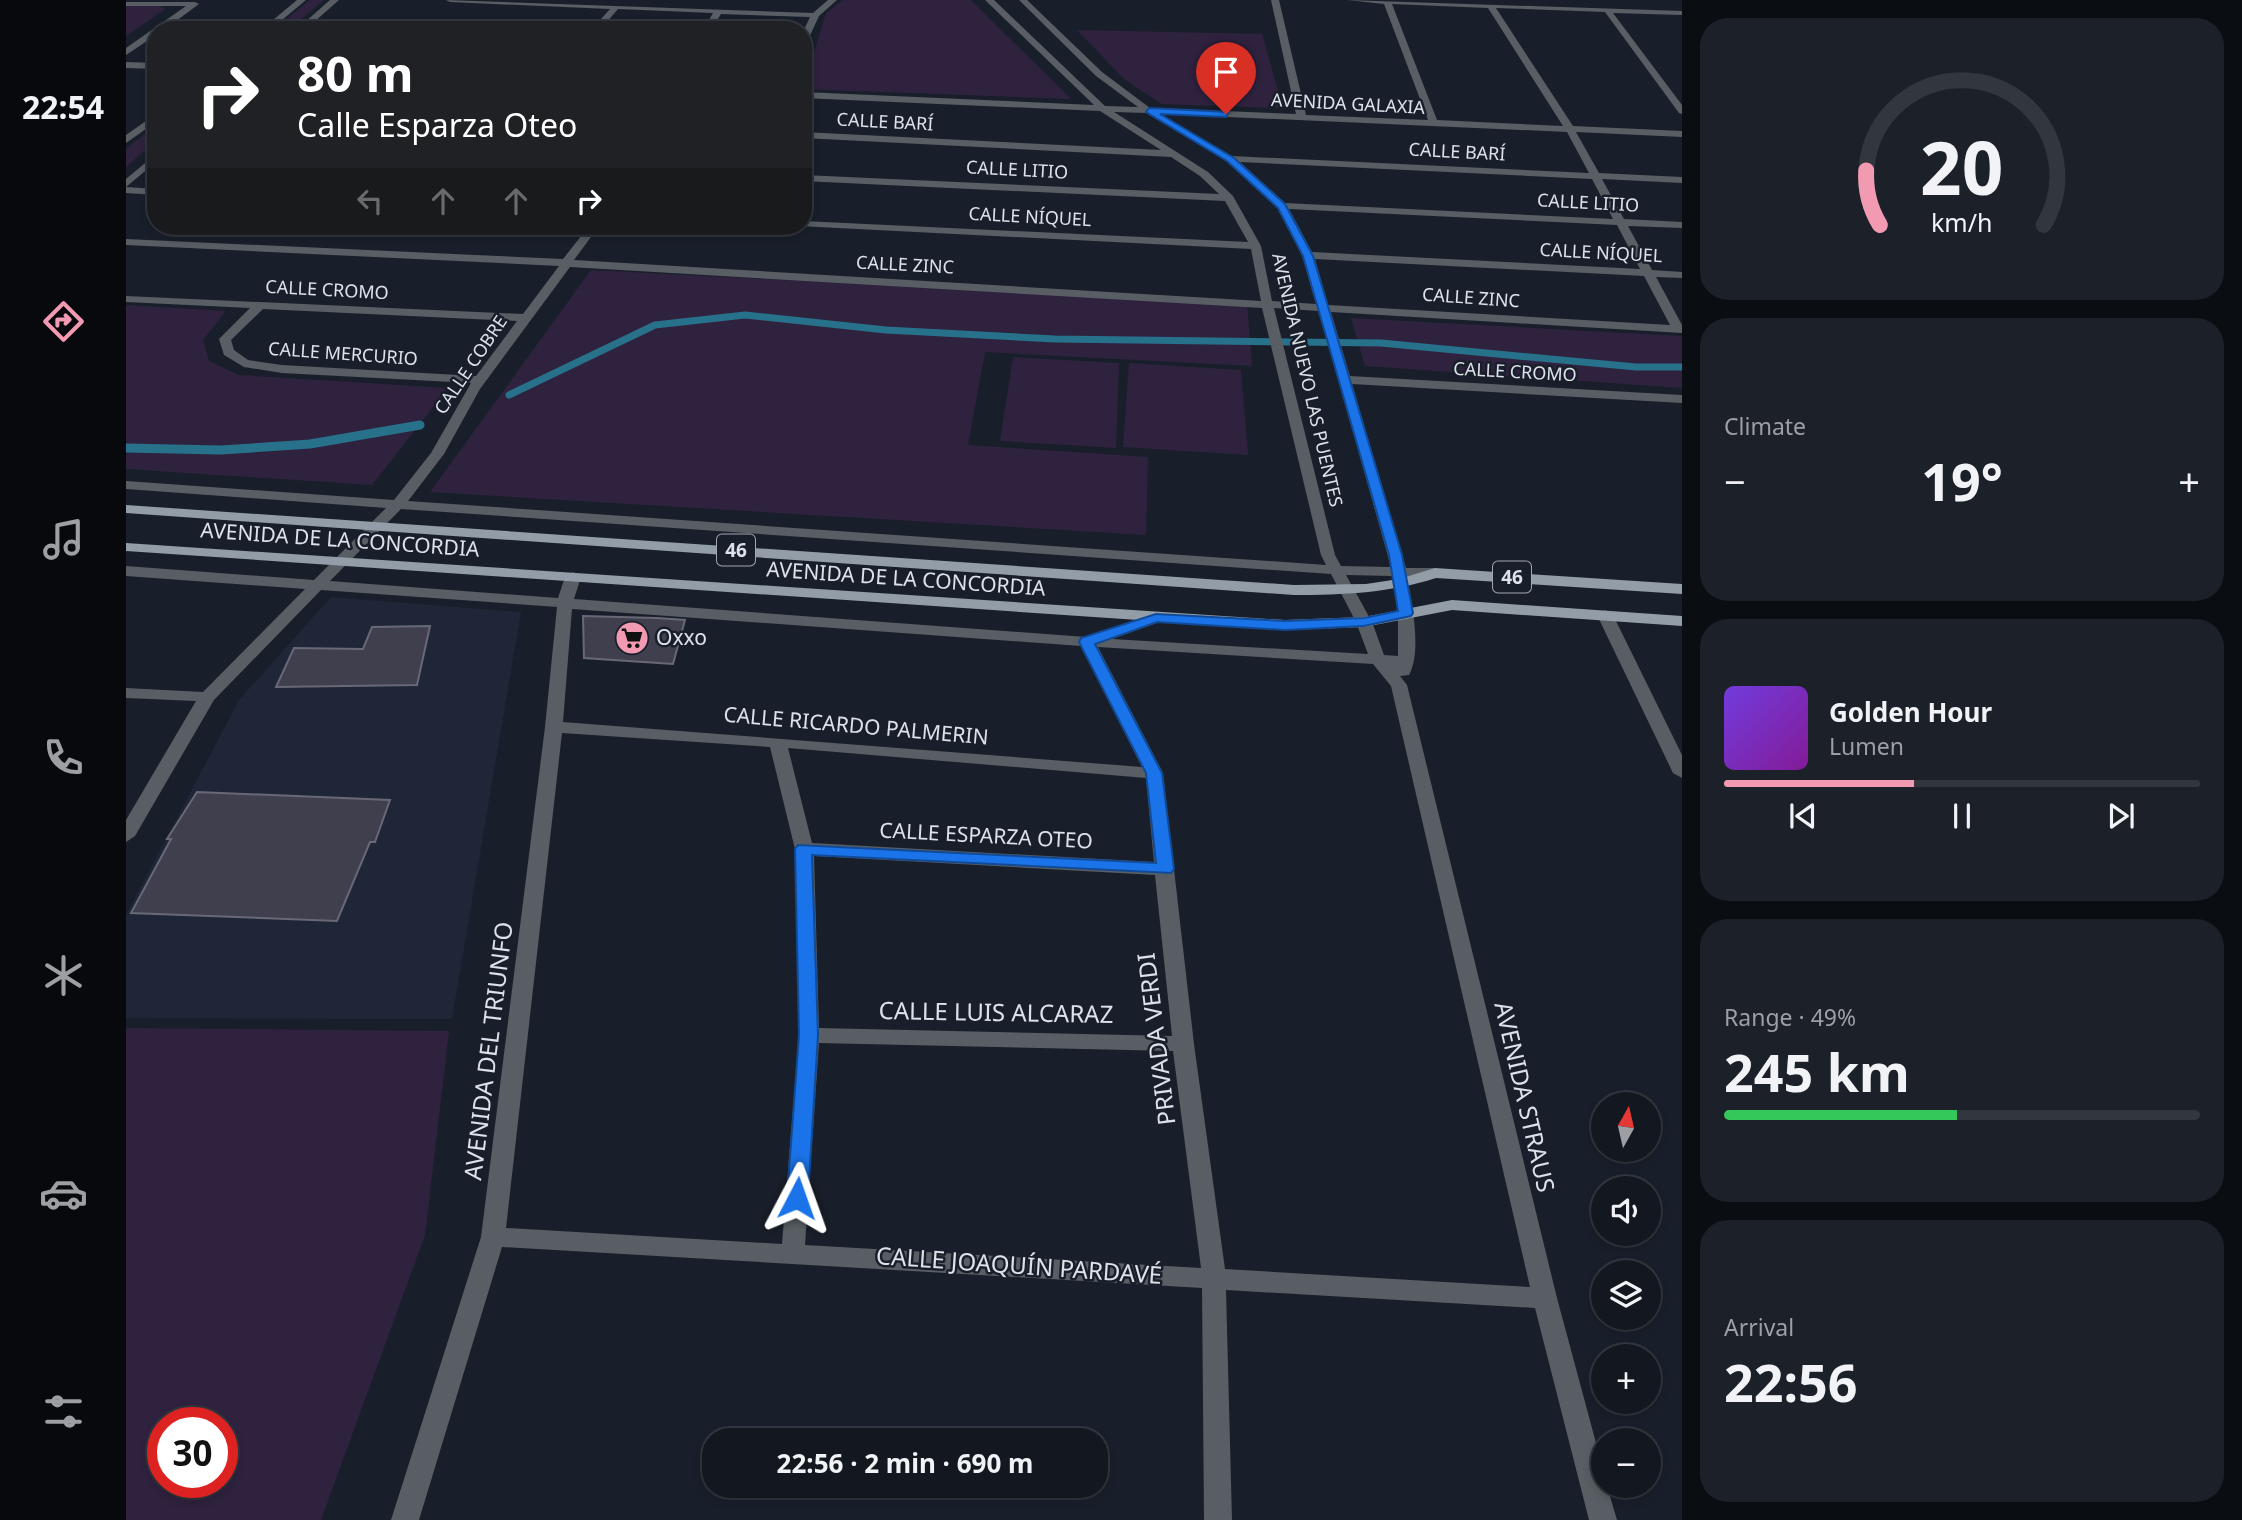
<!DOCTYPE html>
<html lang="en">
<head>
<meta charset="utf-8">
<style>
  :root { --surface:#131720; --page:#1c2029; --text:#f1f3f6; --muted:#9d9fa5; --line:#32363e; --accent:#f19ab2 }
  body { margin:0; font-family:"Noto Sans",sans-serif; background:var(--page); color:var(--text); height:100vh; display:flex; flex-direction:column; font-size:26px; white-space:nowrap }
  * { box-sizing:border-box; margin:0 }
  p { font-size:23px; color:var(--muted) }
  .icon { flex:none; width:38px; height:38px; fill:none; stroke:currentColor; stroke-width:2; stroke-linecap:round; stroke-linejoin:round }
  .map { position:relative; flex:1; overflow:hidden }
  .drawer { display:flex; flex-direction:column; gap:18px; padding:18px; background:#0a0d12; width:560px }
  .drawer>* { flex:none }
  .top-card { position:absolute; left:21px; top:21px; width:665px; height:214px; border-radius:28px; box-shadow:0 4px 10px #0003,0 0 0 2px var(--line); background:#202124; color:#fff; overflow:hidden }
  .needle { width:46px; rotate:8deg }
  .fabs { position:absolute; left:1465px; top:1092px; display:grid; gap:14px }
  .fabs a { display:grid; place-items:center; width:70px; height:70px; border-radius:50%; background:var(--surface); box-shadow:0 4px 10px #0003,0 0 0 2px var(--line); font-size:35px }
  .speed { position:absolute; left:21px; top:1407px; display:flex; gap:14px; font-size:35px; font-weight:700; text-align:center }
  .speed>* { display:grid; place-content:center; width:91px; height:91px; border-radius:50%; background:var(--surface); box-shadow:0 4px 10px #0003,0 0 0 2px var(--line); line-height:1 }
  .speed .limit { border:10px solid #d22; background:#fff; color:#111 }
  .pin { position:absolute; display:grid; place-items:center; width:60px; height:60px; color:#fff; margin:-72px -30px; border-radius:50% 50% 50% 0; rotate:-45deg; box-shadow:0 0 7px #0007 }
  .pin .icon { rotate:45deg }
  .me { position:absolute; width:77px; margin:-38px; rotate:4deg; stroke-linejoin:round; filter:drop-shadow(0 0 5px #0008) }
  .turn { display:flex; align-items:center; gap:24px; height:147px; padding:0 35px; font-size:32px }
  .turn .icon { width:91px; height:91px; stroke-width:2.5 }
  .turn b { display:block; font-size:49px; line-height:60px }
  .lanes { display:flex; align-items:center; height:66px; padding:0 35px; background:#0003; justify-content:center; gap:35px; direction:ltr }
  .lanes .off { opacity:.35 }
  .big { font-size:52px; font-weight:700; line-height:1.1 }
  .drawer .tile { flex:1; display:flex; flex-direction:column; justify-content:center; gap:10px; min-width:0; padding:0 24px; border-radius:28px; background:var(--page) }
  .drawer .dial { align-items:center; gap:0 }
  .dial svg { height:182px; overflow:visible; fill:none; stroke:var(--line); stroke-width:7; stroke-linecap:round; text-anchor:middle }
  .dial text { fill:var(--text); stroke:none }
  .song { display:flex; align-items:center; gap:21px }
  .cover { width:84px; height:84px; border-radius:10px; background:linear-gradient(135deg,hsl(260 70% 55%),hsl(290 70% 35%)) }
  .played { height:7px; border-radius:4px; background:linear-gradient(90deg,var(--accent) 40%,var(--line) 40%) }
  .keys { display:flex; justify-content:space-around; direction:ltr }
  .heat { display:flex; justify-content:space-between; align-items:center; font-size:38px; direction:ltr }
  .charge { height:10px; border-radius:5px; background:linear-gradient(90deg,#34c759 49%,var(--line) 0) }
  .trip { position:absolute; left:576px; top:1428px; width:406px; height:70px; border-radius:28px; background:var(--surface); box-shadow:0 4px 10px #0003,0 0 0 2px var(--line); font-weight:700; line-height:70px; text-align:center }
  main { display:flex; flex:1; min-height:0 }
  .dock { display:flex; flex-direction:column; width:126px; justify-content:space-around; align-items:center; background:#08090d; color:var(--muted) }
  .dock .icon { width:49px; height:49px }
  .dock .current { color:var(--accent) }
  .dock b { font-size:32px; color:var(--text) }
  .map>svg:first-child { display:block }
  .built { fill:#1e2637 }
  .green { fill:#2f223f; fill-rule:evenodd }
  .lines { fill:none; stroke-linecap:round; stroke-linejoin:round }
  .stream-far1 { stroke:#28718b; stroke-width:7 }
  .stream { stroke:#28718b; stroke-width:9 }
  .building { fill:#3f3f4d; stroke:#686877; stroke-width:2 }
  .minor { fill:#585e63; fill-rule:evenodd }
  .major { fill:#929da8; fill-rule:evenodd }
  .route { fill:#1a73e8; stroke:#114b97; stroke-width:2 }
  .labels { text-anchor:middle; stroke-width:5; stroke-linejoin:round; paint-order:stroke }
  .far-street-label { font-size:18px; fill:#dde1e9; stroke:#191f2a }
  .shield { fill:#191f2a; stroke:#a2a7b0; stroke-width:2 }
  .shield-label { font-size:19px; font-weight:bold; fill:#dde1e9 }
  .street-label { font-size:21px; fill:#dde1e9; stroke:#191f2a }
  .poi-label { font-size:21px; fill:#dde1e9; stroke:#191f2a; text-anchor:start }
  .near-street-label { font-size:24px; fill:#dde1e9; stroke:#191f2a }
</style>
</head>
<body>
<main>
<nav class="dock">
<b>22:54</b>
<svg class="icon current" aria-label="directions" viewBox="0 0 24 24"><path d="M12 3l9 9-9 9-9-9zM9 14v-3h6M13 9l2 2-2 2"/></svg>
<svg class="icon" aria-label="music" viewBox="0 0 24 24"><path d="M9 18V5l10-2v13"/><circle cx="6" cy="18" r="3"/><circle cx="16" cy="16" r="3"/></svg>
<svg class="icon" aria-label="phone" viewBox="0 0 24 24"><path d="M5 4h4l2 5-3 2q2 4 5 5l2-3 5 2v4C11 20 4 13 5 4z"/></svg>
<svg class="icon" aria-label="climate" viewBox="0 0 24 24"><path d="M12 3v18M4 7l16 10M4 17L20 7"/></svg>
<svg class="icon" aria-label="car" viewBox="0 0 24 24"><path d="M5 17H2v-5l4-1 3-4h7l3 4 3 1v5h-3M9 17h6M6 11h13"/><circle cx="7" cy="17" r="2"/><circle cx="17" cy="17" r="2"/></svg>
<svg class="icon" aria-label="filters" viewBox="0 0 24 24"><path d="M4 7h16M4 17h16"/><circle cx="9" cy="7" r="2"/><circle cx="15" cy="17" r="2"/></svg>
</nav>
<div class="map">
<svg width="1556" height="1520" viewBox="0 0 1556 1520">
  <rect width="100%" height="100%" fill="#191f2a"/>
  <path class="built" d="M205 597 395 612 326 1019 0 1018V915L113 700Z"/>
  <g class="green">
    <path d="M184 0H198L162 30H147Z"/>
    <path d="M717 0H845L945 99 677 89 700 13Z"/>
    <path d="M0 6H33L39 9 0 36Z"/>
    <path d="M951 30 1136 34 1157 108 1036 104 999 80Z"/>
    <path d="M30 125V141L0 167V149Z"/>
    <path d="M465 270 1121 304 1126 366 859 352 842 445 1022 457 1020 535 304 492Z"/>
    <path d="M0 305 100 311 77 340 83 361 113 375 322 388 246 485 0 469Z"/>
    <path d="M1225 318 1556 336V388L1239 366Z"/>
    <path d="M887 357 993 363 990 448 874 441Z"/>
    <path d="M1003 363 1115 370 1122 455 997 447Z"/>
    <path d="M0 1028 323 1031 299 1235 195 1520H0ZM37 1423H96V1482H37Z"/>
  </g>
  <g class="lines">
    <path class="stream-far1" d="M383 395 529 325 619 315 760 330 929 339 1255 343 1510 367H1556"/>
    <path class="stream" d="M0 448 95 450 184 444 294 425"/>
  </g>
  <g class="building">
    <path d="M457 616 531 618 559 620 547 664 458 658Z"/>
    <path d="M304 626 291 685 150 687 168 648 237 649 246 627Z"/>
    <path d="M71 792 264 800 249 842H244L211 921 5 913 45 839H41Z"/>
  </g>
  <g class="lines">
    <g class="minor">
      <path d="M171 0H180L144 30H135Z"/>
      <path d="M204 0H213L179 30H170Z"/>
      <path d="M320 0 687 13 702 0H711L693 16 681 42 677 44V32L684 17 595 14 585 30H577L587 13 492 9 474 30H465L484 9 324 2Z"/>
      <path d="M859 0H868L979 106 1012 107 970 76 893 0H901L976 72 1024 108 1170 114 1145 0H1153L1180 115 1302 120 1258 4 1221 0 1556 11V15L1487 13 1556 105V114L1553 113 1479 12 1370 8 1447 126 1556 131V137L1450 132 1473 173 1556 177V183L1476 179 1498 219 1556 222V228L1502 226 1526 270 1556 272V278L1530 277 1556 325V333L1205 312 1224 376 1556 395V403L1226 384 1280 568H1309L1317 573 1309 578 1281 577C1286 603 1296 652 1283 675L1274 676 1281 685 1431 1298 1477 1469V1486H1481L1491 1520H1463L1409 1308 1100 1290 1106 1520H1078L1076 1288 376 1247 293 1520H265L355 1237 419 727 431 607 195 590 88 700 9 836 0 842V820L70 701 0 698V688L77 692 179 589 0 576V566L188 580 260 508 0 489V481L268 500 305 453 345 383 156 373 118 367 98 355 93 339 124 308 0 302V296L397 314 433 266 0 245V239L437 259 463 226H473L448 260 1135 301 1125 249 673 226H677V221L1122 242 1099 201 677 181V175L1093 194 1074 176 1045 157 677 138V132L1035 150 974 111 677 98V92L968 105ZM1266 4 1362 8 1437 126 1311 120ZM988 112 1020 113 1101 161 1152 208 1176 255 1190 304 1146 301 1135 246 1107 196 1082 172ZM1034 114 1441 132 1463 173 1106 156ZM1114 162 1466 179 1487 219 1159 203ZM1163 209 1491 225 1514 269 1186 252ZM1189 259 1518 276 1544 325 1202 305ZM444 267 1136 308 1195 555 1200 565 282 501 318 454 354 389ZM1148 308 1193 311 1265 567 1215 566 1209 555ZM137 309 391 321 350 376 156 365 122 360 108 350 105 340ZM275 509 1205 574 1230 622 1242 654 986 639 1036 621 1038 618 1030 613 960 637 448 599 455 577 447 572 439 577 432 598 204 581ZM1220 575 1266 576 1272 613V656L1258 655 1246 622ZM446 609 955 646 1016 767 437 722ZM972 647 1247 664 1265 686 1404 1287 1099 1269 1068 1044 1037 773ZM436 733 644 747 669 849 673 1035 656 1244 380 1228ZM662 748 1020 778 1028 862 686 843ZM688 856 1029 875 1046 1036 693 1028ZM693 1043 1047 1051 1075 1268 679 1245Z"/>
      <path d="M0 2H69L73 4 38 30H30V35L0 55V48L60 6H0Z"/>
      <path d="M0 62 30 63V69L0 68Z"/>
      <path d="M30 114V122L0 143V135Z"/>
      <path d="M30 154V162L0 187 30 189V195L0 193V179Z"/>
      <path d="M1479 610 1487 615 1556 755V778L1547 773 1471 615Z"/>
    </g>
    <g class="major">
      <path d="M0 505 1168 585 1240 584 1273 579 1309 568 1556 584V594L1310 578C1263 593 1217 595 1168 595L0 513Z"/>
      <path d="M0 543 1159 620 1238 617 1326 600 1556 616V626L1326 610 1238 627 1159 630 0 551Z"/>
    </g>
  </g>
  <path class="route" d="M1023 108 1103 112 1100 117 1034 114 1108 158 1159 204 1187 256 1276 555 1287 613 1285 616 1238 626 1159 630 1031 622 969 644 1036 773 1048 869 1045 873 686 855 692 1035 682 1198 679 1204 671 1206 664 1204 661 1198 673 1035 669 849 672 845 1030 863 1020 773 953 642 955 638 1030 614 1159 621 1238 618 1272 611 1263 555 1177 256 1152 208 1101 161 1020 112Z"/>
  <defs>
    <symbol id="supermarket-disc" viewBox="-11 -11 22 22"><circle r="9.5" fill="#f19ab2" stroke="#191f2a"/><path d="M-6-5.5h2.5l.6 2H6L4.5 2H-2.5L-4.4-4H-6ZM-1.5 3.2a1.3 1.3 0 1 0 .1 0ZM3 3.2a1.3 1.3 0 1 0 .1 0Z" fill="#111"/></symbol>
  </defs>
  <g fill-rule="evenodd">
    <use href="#supermarket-disc" x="487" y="619" width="38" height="38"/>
  </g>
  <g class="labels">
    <g class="far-street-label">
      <text transform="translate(1222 104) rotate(3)" y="6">AVENIDA GALAXIA</text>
      <text transform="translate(759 122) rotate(3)" y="6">CALLE BARÍ</text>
      <text transform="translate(1331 152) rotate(3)" y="6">CALLE BARÍ</text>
      <text transform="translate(891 170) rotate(3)" y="6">CALLE LITIO</text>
      <text transform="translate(1462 203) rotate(3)" y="6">CALLE LITIO</text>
      <text transform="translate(904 217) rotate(3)" y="6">CALLE NÍQUEL</text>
      <text transform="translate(1475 253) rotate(3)" y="6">CALLE NÍQUEL</text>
      <text transform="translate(779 265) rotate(3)" y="6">CALLE ZINC</text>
      <text transform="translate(201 290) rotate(3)" y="6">CALLE CROMO</text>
      <text transform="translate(1345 298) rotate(4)" y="6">CALLE ZINC</text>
      <text transform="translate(217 354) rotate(4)" y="6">CALLE MERCURIO</text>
      <text transform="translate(345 365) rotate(-56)" y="6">CALLE COBRE</text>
      <text transform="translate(1389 372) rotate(3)" y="6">CALLE CROMO</text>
      <text transform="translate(1181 380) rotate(77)" y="6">AVENIDA NUEVO LAS PUENTES</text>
    </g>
    <g class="shield">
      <rect x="591" y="534.5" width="38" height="31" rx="5"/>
      <rect x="1367" y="561.5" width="38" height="31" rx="5"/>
    </g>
    <g class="shield-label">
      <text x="610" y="557">46</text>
      <text x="1386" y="584">46</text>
    </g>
    <g class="street-label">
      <text transform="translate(214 540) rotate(4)" y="7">AVENIDA DE LA CONCORDIA</text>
      <text transform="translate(780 579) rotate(4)" y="7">AVENIDA DE LA CONCORDIA</text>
      <text transform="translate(730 726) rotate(5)" y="7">CALLE RICARDO PALMERIN</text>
      <text transform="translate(860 836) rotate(3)" y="7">CALLE ESPARZA OTEO</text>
    </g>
    <g class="poi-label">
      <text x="530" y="645">Oxxo</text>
    </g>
    <g class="near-street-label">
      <text transform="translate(870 1013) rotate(1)" y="8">CALLE LUIS ALCARAZ</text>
      <text transform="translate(1031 1039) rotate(-97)" y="8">PRIVADA VERDI</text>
      <text transform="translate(363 1051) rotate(-83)" y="8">AVENIDA DEL TRIUNFO</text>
      <text transform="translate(1398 1097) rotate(77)" y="8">AVENIDA STRAUS</text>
      <text transform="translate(893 1266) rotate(4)" y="8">CALLE JOAQUÍN PARDAVÉ</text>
    </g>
  </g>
</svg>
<div class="fabs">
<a><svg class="needle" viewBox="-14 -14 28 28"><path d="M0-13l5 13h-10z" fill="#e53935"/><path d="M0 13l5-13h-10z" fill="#9d9fa5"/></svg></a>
<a><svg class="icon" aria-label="sound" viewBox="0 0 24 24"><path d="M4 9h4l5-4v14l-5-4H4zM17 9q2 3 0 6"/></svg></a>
<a><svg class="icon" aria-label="layers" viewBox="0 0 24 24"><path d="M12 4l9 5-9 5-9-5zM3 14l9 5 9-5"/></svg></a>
<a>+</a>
<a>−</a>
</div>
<div class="speed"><div class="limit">30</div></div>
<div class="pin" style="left:1100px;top:114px;background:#d93025"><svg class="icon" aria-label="arrive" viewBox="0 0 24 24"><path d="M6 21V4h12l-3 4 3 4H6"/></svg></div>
<svg class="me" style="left:671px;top:1198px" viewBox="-20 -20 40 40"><path d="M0-17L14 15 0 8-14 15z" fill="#1a73e8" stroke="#fff" stroke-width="4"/></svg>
<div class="trip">22:56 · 2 min · 690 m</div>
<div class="top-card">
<div class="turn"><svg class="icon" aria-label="right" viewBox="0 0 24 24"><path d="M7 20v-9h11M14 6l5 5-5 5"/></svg><div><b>80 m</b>Calle Esparza Oteo</div></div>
<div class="lanes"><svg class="icon off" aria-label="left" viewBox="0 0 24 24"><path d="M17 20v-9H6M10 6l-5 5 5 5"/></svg><svg class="icon off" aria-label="ahead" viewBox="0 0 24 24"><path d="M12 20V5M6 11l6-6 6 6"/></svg><svg class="icon off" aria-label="ahead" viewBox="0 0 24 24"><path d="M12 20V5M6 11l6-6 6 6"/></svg><svg class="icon" aria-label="right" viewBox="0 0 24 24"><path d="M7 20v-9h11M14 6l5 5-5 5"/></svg></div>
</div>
</div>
<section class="drawer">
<div class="tile dial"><svg viewBox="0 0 100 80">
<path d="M14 69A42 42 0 1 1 86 69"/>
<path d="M14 69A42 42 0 0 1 8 45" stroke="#f19ab2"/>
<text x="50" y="56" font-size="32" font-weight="700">20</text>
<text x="50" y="72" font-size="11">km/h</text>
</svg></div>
<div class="tile"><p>Climate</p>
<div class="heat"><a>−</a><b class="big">19°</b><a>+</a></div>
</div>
<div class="tile">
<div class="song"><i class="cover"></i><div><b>Golden Hour</b><p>Lumen</p></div></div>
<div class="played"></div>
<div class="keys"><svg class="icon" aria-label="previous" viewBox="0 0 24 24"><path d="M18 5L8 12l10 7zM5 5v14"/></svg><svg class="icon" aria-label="pause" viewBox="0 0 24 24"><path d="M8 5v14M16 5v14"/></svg><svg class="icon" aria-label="next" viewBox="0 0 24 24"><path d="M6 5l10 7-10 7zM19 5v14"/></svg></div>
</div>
<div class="tile"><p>Range · 49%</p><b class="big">245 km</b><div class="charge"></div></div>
<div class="tile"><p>Arrival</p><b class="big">22:56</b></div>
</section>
</main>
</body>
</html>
